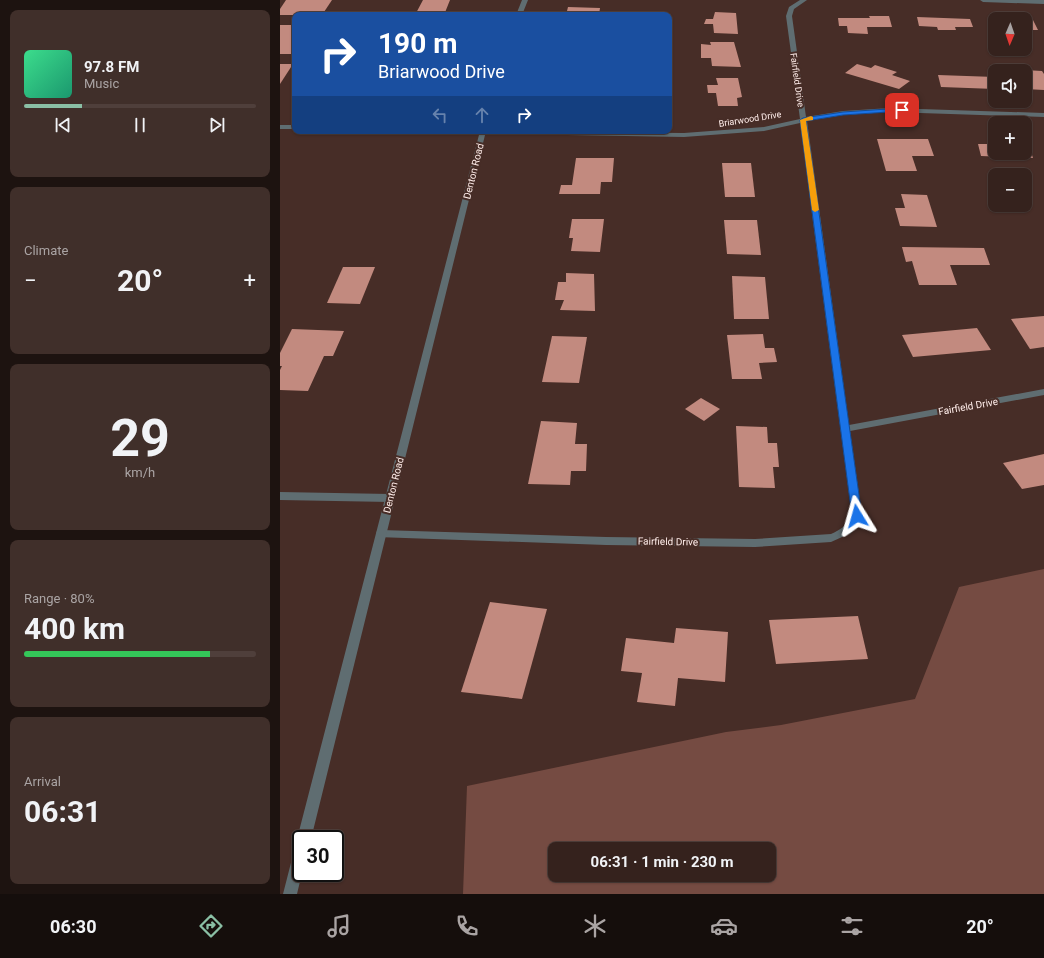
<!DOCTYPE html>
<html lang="en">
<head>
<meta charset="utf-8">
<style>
  :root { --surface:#35221d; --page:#402f2a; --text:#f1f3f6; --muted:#aaa4a4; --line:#4f3f3b; --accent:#8abfa5 }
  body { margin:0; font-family:Roboto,sans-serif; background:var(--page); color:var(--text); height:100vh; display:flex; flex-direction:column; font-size:15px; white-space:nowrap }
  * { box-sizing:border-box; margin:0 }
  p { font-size:13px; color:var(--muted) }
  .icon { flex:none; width:22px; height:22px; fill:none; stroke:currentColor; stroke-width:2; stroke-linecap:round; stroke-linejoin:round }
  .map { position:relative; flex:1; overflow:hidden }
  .drawer { display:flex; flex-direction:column; gap:10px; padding:10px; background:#1d1310; width:280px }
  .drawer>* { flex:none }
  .guide { position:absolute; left:12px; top:12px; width:380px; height:122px; border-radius:8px; box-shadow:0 1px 3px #0004,0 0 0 1px var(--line); background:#1a4fa0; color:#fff; overflow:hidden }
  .needle { width:26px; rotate:182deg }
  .fabs { position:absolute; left:708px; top:12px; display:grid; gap:8px }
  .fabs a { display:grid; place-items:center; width:44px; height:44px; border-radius:8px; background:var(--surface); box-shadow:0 1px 3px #0004,0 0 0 1px var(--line); font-size:20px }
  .speed { position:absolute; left:12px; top:830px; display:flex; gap:8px; font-size:20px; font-weight:700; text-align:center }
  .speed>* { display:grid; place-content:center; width:52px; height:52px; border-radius:50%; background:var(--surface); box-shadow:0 1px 3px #0004,0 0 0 1px var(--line); line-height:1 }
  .speed .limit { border:2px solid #111; border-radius:6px; background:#fff; color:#111 }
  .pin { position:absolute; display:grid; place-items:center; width:34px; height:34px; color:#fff; margin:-17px; border-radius:8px; box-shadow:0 2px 6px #0006 }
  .me { position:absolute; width:44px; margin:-22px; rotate:352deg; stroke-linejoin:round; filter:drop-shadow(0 0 3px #0008) }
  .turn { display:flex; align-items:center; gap:14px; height:84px; padding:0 20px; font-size:18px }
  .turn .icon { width:52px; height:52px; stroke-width:2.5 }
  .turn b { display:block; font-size:28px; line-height:34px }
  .lanes { display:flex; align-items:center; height:38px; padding:0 20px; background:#0003; justify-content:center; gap:20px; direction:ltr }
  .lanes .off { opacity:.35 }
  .big { font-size:30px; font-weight:700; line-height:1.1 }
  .drawer .widget { flex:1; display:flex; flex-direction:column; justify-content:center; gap:6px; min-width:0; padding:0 14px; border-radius:8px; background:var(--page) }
  .drawer .dial { align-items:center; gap:0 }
  .dial b { font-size:52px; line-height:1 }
  .song { display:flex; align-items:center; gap:12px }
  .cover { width:48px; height:48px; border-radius:6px; background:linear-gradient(135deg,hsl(150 70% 55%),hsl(160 70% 35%)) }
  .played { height:4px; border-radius:2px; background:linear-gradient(90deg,var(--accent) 25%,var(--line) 25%) }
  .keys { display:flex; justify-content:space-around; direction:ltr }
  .heat { display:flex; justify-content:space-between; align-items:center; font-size:22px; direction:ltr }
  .charge { height:6px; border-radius:3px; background:linear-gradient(90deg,#34c759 80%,var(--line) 0) }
  .trip { position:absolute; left:268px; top:842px; width:228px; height:40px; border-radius:8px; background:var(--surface); box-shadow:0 1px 3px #0004,0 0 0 1px var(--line); font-weight:700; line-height:40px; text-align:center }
  .tab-bar { display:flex; height:64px; justify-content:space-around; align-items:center; background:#150e0c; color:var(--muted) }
  .tab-bar .icon { width:28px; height:28px }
  .tab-bar .active { color:var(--accent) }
  .tab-bar b { font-size:18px; color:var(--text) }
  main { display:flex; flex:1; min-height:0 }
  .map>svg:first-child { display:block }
  .green { fill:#754b42; fill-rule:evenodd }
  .building { fill:#c28a7f }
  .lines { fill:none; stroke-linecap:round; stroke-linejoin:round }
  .minor { fill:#5f6d71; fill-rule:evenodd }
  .tertiary { fill:#5f6d71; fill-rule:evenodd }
  .route { fill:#1a73e8; stroke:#114b97 }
  .slow { fill:#f59e0b }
  .labels { text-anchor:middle; stroke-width:4; stroke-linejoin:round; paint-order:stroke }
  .far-street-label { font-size:9px; fill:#ffedea; stroke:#472d27 }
  .street-label { font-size:10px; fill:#ffedea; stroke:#472d27 }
</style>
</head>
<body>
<main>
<section class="drawer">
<div class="widget">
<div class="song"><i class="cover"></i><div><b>97.8 FM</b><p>Music</p></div></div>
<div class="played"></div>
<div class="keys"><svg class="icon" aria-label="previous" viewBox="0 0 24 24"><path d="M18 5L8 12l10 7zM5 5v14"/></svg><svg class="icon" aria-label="pause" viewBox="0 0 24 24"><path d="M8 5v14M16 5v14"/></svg><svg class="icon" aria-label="next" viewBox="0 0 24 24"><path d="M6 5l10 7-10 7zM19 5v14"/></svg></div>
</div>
<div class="widget"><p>Climate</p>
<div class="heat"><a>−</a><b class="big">20°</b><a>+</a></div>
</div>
<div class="widget dial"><b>29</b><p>km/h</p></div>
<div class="widget"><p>Range · 80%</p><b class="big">400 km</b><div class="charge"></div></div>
<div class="widget"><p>Arrival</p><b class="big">06:31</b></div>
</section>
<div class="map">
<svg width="764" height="894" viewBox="0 0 764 894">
  <rect width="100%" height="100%" fill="#472d27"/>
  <path class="green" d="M764 569V894H183L187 786 446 732 501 725 635 699 679 587ZM275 849H489V875H275Z"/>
  <g class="building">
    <path d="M6 0H52L42 15H0V9Z"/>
    <path d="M143 0H170L164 15H135Z"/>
    <path d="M288 7 320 8 319 15H286Z"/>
    <path d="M435 12 456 13 458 34 434 33 433 24H424L426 19H433Z"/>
    <path d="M589 16H609L612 27H587L588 34 568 33 567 26H559L558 18H590Z"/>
    <path d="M637 17 690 19 693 27H675L676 30H658L657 27 639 26Z"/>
    <path d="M745 20H753L758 30H747L748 33H745Z"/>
    <rect x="0" y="25" width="15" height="29"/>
    <path d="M430 42H454L461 67 432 66 431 58H421V44L431 45Z"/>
    <path d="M0 64H13L0 84Z"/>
    <path d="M577 64 591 68 595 65 617 72 612 75 630 81 619 89 565 73Z"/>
    <path d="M745 70 762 71 764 74V90L745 89V77H746Z"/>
    <path d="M658 75 715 77V89L661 87Z"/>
    <path d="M436 78H458L462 97 457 98 458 106H438L436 93H428L427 85H438Z"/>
    <path d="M597 139H648L654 156H632L637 171H606Z"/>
    <path d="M710 141H715V153H745V142H748L753 158 701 156 698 144H711Z"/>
    <path d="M296 158H334L332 182H321L320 194H279L281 185H292Z"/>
    <path d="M442 163H471L475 197H445Z"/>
    <path d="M621 194 647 195 657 227 620 226 615 208H625Z"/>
    <path d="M292 219H324L320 252 291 251 293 238H289Z"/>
    <path d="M444 220H477L481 255 447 254Z"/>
    <path d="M622 247 704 248 710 265H670L677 285H639L632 261 626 262Z"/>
    <path d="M63 267H95L80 304 47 303Z"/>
    <path d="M286 273 314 274 315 311 280 310 284 300H275L278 282H286Z"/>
    <path d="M452 276 485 277 489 319H454Z"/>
    <path d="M764 316V347L750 349 731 319Z"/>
    <path d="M697 328 711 350 633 357 622 335Z"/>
    <path d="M12 329 64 331 53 356H44L28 391 0 390V370L2 366H0V353Z"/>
    <path d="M483 334 485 348H494L497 362 479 363 482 379H452L447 335Z"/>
    <path d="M272 336 307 337 299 383 262 382Z"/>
    <path d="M421 398 440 409 424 421 405 409Z"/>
    <path d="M261 421 297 423 295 444H307L306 471H291L290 485 248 484Z"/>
    <path d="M456 426 487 427 488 443H497L499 467H493L495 488 459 487Z"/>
    <path d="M764 454V485L742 489 723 463Z"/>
    <path d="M210 602 267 609 242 699 181 692Z"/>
    <path d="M578 616 588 659 496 664 489 620Z"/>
    <path d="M396 628 448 632 445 682 398 678 395 706 357 702 362 673 341 671 346 638 394 643Z"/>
  </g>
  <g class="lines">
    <g class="minor">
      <path d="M520 0H527L514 9 512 16 526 117 563 111 610 108 764 113V117L610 112 563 115 527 121 569 425 764 389V395L570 431 582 516 576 527 571 533 551 542 475 547 326 545 97 537 96 534 97 531 101 530 326 537 475 539 551 534C560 530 567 525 572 516L520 123 484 131 404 137 175 133 172 131 404 133 484 127 520 119 506 16 509 7Z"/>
      <path d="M700 0H764V4L703 2Z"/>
      <rect x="0" y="125" width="15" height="4"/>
      <path d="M0 492 110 494 114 495 115 498 114 501 110 502 0 500Z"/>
    </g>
    <g class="tertiary">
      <path d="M242 0H248L242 15H236Z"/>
      <path d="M200 131H206L31 839H21V873H22L17 894H3L14 851 16 846 20 844 17 839Z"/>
    </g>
  </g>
  <path class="route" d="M622 108 624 109V111L563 115 526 121 582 516 581 519H574L572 516 520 120 523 118 563 112Z"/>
  <path class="slow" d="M531 116 533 117V120L526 121 539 210 535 212 532 210 520 120Z"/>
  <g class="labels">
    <g class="far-street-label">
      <text transform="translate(517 80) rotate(82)" y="3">Fairfield Drive</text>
      <text transform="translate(470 119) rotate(-9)" y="3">Briarwood Drive</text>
    </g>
    <g class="street-label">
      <text transform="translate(193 171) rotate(-76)" y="4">Denton Road</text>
      <text transform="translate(688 406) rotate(-10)" y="4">Fairfield Drive</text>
      <text transform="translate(113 485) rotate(-76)" y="4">Denton Road</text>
      <text transform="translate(388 541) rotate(1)" y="4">Fairfield Drive</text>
    </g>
  </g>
</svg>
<div class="fabs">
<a><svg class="needle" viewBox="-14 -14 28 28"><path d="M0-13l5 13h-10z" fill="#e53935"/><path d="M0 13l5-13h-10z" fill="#aaa4a4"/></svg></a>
<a><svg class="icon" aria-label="sound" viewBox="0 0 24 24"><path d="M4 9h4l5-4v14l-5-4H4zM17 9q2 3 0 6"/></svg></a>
<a>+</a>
<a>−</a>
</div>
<div class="speed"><div class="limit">30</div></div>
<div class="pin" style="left:622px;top:110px;background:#d93025"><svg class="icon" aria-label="arrive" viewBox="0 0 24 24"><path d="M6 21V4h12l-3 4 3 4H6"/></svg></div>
<svg class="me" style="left:577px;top:516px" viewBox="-20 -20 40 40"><path d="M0-17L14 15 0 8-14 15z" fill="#1a73e8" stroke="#fff" stroke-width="4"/></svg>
<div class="trip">06:31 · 1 min · 230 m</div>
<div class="guide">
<div class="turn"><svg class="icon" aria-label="right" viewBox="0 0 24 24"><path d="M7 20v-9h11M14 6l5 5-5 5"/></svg><div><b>190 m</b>Briarwood Drive</div></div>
<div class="lanes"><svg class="icon off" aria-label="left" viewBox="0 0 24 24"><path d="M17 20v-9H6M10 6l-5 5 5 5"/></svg><svg class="icon off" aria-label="ahead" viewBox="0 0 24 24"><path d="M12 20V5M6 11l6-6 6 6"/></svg><svg class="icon" aria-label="right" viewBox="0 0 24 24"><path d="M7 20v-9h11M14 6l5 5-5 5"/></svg></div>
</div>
</div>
</main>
<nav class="tab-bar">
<b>06:30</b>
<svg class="icon active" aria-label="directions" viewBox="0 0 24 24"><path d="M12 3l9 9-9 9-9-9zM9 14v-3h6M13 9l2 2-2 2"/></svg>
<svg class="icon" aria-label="music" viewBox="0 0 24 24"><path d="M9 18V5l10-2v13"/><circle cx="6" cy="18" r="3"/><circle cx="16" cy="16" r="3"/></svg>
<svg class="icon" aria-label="phone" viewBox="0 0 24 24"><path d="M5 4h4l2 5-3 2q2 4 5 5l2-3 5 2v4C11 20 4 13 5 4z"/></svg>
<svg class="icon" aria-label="climate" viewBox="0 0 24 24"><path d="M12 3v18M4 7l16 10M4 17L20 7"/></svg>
<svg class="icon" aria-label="car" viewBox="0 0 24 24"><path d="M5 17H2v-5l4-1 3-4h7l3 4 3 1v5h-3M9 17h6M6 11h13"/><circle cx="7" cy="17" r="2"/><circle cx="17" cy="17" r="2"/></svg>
<svg class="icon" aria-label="filters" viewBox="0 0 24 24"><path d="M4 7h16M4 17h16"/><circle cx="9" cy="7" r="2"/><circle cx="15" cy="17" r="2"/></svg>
<b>20°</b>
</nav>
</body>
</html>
